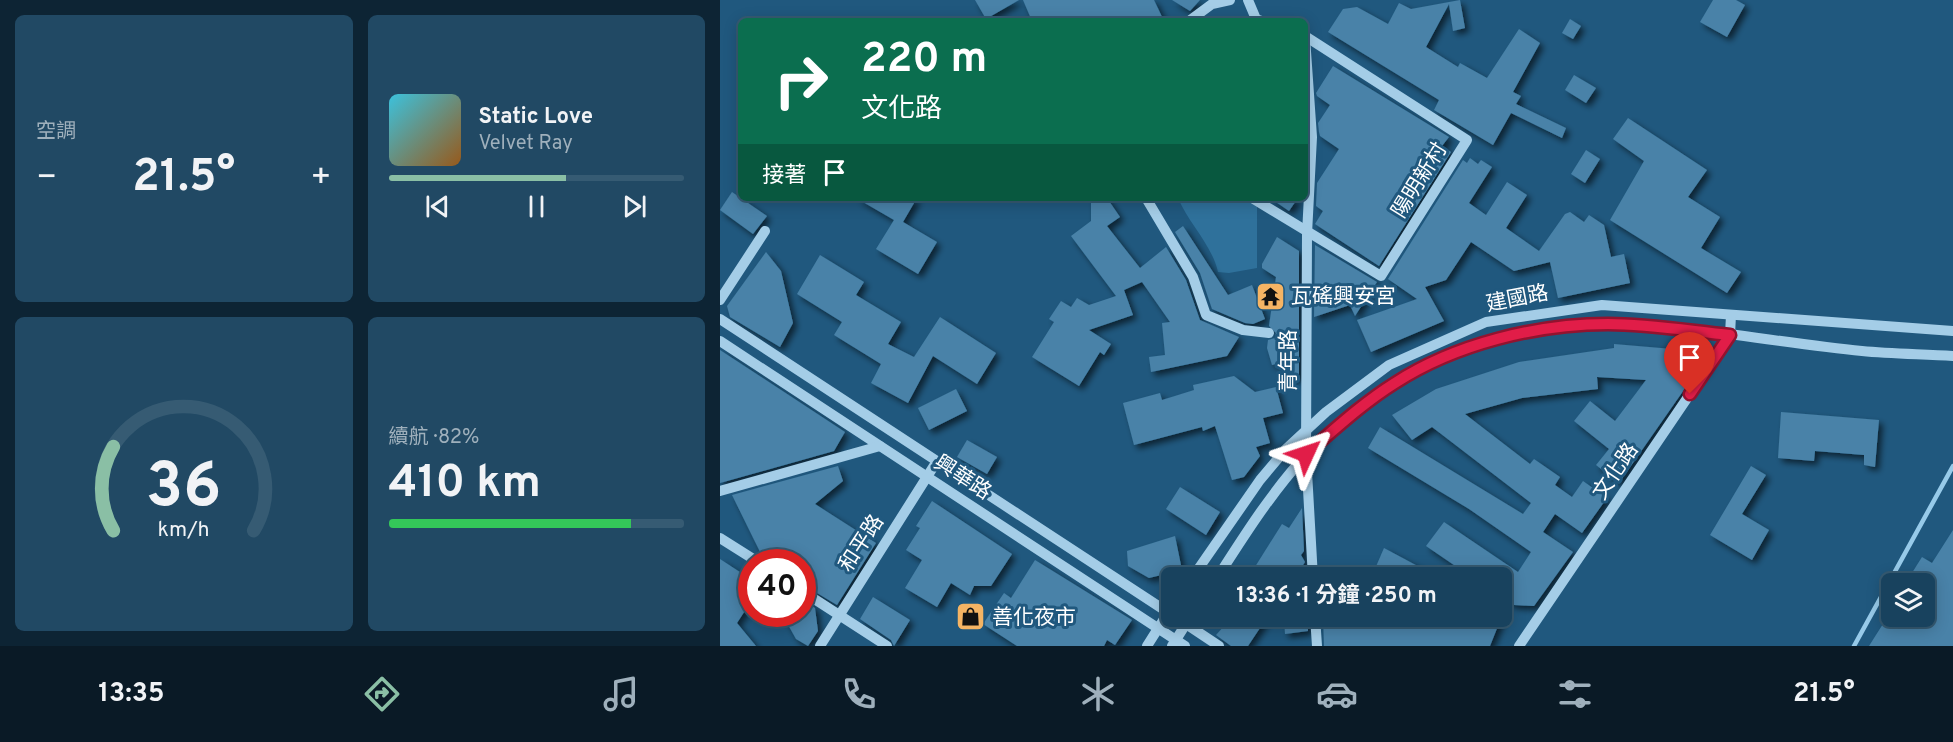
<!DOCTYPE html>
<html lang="zh-TW">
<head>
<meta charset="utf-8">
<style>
  :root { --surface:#18425e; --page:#214964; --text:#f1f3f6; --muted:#9fb0bc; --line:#365b73; --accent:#8abfa5 }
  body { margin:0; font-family:Overpass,"Noto Sans TC",sans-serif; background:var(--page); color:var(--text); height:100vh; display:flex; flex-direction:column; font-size:22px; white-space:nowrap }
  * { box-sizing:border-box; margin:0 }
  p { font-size:20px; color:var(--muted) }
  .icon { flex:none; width:33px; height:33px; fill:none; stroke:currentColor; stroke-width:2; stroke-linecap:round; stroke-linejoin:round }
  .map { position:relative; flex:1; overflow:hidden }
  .drawer { display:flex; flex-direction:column; gap:15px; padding:15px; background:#0d2434; width:720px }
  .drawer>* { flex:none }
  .guide { position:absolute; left:18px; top:18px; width:570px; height:183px; border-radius:9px; box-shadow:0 3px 15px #0003,0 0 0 2px var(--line); background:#0b6e4f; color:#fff; overflow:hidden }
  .fabs { position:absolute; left:1161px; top:573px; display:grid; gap:12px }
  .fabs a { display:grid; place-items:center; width:54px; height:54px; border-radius:9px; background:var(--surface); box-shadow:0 3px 15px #0003,0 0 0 2px var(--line); font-size:30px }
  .speed { position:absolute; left:18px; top:549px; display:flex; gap:12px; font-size:30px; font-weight:700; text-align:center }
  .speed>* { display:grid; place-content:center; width:78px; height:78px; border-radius:50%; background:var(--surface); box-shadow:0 3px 15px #0003,0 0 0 2px var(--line); line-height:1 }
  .speed .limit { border:9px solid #d22; background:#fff; color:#111 }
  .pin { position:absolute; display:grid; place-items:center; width:51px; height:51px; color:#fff; margin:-62px -26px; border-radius:50% 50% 50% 0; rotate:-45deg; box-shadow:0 0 6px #0007 }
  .pin .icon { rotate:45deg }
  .me { position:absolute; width:66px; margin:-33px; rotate:48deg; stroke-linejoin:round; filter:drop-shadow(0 0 4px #0008) }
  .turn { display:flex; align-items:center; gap:21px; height:126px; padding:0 24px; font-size:27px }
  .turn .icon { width:78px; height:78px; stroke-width:2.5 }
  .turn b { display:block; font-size:42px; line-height:51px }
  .then { display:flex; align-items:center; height:57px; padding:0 24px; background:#0003; gap:12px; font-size:22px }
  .big { font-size:45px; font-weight:700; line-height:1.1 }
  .drawer .card { flex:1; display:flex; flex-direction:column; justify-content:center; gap:9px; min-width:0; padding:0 21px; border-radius:9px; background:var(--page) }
  .drawer .dial { align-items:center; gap:0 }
  .dial svg { height:156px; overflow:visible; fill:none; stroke:var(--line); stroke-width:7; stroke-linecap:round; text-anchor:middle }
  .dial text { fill:var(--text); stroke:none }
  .song { display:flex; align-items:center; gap:18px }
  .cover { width:72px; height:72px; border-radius:9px; background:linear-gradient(135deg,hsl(190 70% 55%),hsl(30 70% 35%)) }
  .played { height:6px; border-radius:3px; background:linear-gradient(90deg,var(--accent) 60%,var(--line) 60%) }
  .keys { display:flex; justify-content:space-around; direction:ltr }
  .heat { display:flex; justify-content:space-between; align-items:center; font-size:33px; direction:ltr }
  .charge { height:9px; border-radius:4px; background:linear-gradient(90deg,#34c759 82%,var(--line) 0) }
  .drawer .tiles { flex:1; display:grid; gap:15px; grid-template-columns:repeat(2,1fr) }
  .trip { position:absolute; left:441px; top:567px; width:351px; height:60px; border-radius:9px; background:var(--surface); box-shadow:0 3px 15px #0003,0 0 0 2px var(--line); font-weight:700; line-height:60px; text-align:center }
  .dock { display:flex; height:96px; justify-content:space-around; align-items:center; background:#0a1a26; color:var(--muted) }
  .dock .icon { width:42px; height:42px }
  .dock .current { color:var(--accent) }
  .dock b { font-size:27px; color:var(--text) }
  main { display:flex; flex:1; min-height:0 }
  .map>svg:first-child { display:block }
  .green { fill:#2f719b }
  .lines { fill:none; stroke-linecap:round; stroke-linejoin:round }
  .stream { stroke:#97cae9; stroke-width:4.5 }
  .building { fill:#4882a8; filter:url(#shadow) }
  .minor { stroke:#a4cde7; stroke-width:10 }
  .route-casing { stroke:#92132f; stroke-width:15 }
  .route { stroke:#e11d48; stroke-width:10 }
  .labels { text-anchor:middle; stroke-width:6; stroke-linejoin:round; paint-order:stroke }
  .street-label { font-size:21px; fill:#fff; stroke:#20587e }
  .poi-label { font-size:21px; fill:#fff; stroke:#20587e; text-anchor:start }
</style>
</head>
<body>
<main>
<section class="drawer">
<div class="tiles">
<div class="card"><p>空調</p>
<div class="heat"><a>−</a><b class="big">21.5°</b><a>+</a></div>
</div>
<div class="card">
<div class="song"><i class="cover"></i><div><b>Static Love</b><p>Velvet Ray</p></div></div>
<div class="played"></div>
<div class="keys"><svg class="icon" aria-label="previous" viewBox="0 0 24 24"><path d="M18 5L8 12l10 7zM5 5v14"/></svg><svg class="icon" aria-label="pause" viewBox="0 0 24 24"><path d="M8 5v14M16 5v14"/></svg><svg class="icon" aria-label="next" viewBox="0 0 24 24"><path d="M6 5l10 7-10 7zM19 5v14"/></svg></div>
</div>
<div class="card dial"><svg viewBox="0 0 100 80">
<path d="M14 69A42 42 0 1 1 86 69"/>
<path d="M14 69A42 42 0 0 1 14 26" stroke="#8abfa5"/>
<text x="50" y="56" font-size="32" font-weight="700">36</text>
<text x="50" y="72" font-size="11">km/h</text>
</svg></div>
<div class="card"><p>續航 · 82%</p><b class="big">410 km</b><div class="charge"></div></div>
</div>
</section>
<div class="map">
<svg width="1233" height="646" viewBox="0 0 1233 646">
  <defs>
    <filter id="shadow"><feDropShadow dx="4" dy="4" stdDeviation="3" flood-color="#0009"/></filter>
  </defs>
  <rect width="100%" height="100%" fill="#20587e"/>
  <path class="green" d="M458 198H537V268L509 273 498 272C492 245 469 224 458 198Z"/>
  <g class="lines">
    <path class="stream" d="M1134 646 1233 466"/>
  </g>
  <g class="building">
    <path d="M255 0H299L266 19Z"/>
    <path d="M303 0H434L444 21H312Z"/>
    <path d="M452 0H480L470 11Z"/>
    <path d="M740 0 745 28 733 31 729 4 706 47 738 67 740 63 767 78 799 29 820 43 793 92 801 96 796 104 846 128 842 138 791 113 773 145 714 110 719 100 608 32 623 9 637 7 668 24 679 3 691 9Z"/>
    <path d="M993 0H1016L1025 5 1007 37 980 22Z"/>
    <path d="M850 19 861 26 853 39 842 33Z"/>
    <path d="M613 66 729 137 722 146 731 152 659 266 595 224 603 211 596 206 597 183 619 149 600 136 599 132 598 123 610 105 597 96 596 93Z"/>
    <path d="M854 75 876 88 866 103 845 90Z"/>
    <path d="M908 118 987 170 968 197 1000 217 981 248 1021 272 1007 293 890 220 924 161 893 139Z"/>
    <path d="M866 150 880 159 865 183 851 174Z"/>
    <path d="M750 158 758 164 761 160 772 167 749 203 766 215 787 182 807 195 786 228 819 251 845 214 850 212 864 222 869 215 884 225 891 257 904 254 910 283 838 298 830 262 794 271 751 242 726 280 705 287 724 321 651 352 637 320 697 299 668 279 743 160 747 163Z"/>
    <path d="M12 192 47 216 33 234 0 210Z"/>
    <path d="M136 198H197L183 222 217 242 198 274 156 249 174 220Z"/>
    <path d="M371 198H387L400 217 387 226 420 268 446 247 466 280 480 320 519 337 507 356 431 372 429 357 445 355 442 323 450 322 422 282 404 290 413 315 369 330 391 344 384 355 380 352 359 386 312 357 334 322 329 319 341 301 351 307 357 298 369 305 396 296 351 236 371 221Z"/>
    <path d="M550 198H578L569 211Z"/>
    <path d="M463 226 508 295 532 285 545 319 533 324 525 323 492 309 480 273 455 232Z"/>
    <path d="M557 237 579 251V377L566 381 561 363 552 365 547 348 548 340 555 338 556 333 549 326 556 277 542 268V264Z"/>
    <path d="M595 245 657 282 635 316 630 305 594 317Z"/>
    <path d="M46 252 61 271 73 323 60 347 10 317 7 306Z"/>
    <path d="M100 255 144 282 136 295 181 322 168 344 194 357 220 317 276 353 257 384 213 356 188 403 151 383 161 364 114 335 122 322 77 294Z"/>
    <path d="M894 344 976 351 975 374 899 483 876 465 889 449 854 421 870 401 895 421 926 380 877 377 878 389 802 398 745 414 810 464 814 459 840 477 835 485 852 497 863 481 887 498 862 533 835 514 823 532 853 552 814 606 794 605 782 597V578H753L706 546 724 522 798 572 811 552 749 509 648 448 660 427 803 514 811 503 712 427 692 440 672 415 716 389 799 362 894 348Z"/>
    <path d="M0 350 125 432 114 451 0 483Z"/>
    <path d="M514 376 535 392 556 387 563 413 543 418 550 443 536 447 540 456 524 477 512 480 495 426 483 431 482 427 414 445 403 403 440 393 442 400 474 390 473 385Z"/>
    <path d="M236 389 247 411 209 430 198 408Z"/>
    <path d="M1061 412 1159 420 1155 467 1144 465V455L1095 451 1094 461 1058 458Z"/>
    <path d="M247 440 277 457 267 474 237 457Z"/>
    <path d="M118 466 123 481 95 504 156 543 117 605 82 584V562H45L12 495Z"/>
    <path d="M1031 466 1046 475 1022 514 1049 530 1032 560 990 535Z"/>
    <path d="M460 487 500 512 486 535 446 509Z"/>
    <path d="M212 501 292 554 271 586H254L250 595 231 583 217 607 185 588 202 560 186 550 200 528 196 526Z"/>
    <path d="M582 508 584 551 581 555 585 562 575 578H528L562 524 569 528Z"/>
    <path d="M1233 530V646H1149L1168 616H1204V584H1185L1202 557 1212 563Z"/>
    <path d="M455 536 462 570 429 578 408 566 407 551Z"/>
    <path d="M664 548 720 578H651Z"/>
    <path d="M0 559 29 578 32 584V600L17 623 36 646H0Z"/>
    <path d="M315 560 412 620 395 645 387 640 384 646H297L263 624 284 593 291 598Z"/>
    <path d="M153 597 190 620 174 646 171 640 140 619Z"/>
    <path d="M82 600 95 608 98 631 88 646 76 639 62 614H82Z"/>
    <path d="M513 616H548L528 646H511L496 635Z"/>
    <path d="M564 616H588V631L565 634Z"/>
    <path d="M782 616 770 646H604L603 617 605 616Z"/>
  </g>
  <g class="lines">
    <g class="minor">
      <path d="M528 0 536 19 541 21"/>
      <path d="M469 21 492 4 510 0"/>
      <path d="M585 37 592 137 587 234 586 454 593 578"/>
      <path d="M426 198 473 277 486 315 523 330 549 333"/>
      <path d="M532 198 661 276 747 140 585 36"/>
      <path d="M0 300 45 231"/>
      <path d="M0 319 452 615"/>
      <path d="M0 341 465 646"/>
      <path d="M0 491 160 446"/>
      <path d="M0 538 38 562"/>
      <path d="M472 578 540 480 566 449 606 412 669 365 766 322 882 305 1233 331"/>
      <path d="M497 578C524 536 551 493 585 456 658 375 779 323 889 324 974 325 1058 343 1142 351 1172 354 1203 354 1233 356"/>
      <path d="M82 591 167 646"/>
      <path d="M454 616 499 646"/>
      <path d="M595 616 597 646"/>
      <path d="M100 646 217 461"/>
      <path d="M427 646 451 608"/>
      <path d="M452 646 471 616"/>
      <path d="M799 646 1010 335 1011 315"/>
    </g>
  </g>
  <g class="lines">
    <defs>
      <path id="route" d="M586 454C615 429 643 403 675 383 735 344 817 324 888 324 929 324 970 331 1010 335L970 394"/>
    </defs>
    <use href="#route" class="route-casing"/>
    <use href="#route" class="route"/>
  </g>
  <defs>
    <symbol id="temple-square" viewBox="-11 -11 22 22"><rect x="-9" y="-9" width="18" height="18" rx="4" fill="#f5b464" stroke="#20587e"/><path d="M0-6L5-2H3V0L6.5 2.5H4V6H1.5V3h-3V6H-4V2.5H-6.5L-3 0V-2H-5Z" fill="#111"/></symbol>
    <symbol id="shop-square" viewBox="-11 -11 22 22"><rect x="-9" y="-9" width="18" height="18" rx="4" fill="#f5b464" stroke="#20587e"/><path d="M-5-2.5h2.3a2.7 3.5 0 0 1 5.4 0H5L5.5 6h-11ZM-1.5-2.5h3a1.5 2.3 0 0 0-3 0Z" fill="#111"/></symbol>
  </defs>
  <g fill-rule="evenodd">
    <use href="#temple-square" x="534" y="280" width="33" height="33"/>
    <use href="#shop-square" x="234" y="600" width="33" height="33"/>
  </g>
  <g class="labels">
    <g class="street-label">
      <text transform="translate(699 180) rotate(-58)" y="7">陽明新村</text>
      <text transform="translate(797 298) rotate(-11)" y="7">建國路</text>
      <text transform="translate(568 361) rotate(-90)" y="7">青年路</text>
      <text transform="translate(895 471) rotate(-56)" y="7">文化路</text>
      <text transform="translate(243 477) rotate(33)" y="7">興華路</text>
      <text transform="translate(141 543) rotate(-57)" y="7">和平路</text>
    </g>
    <g class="poi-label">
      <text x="571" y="303">瓦磘興安宮</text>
      <text x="272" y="624">善化夜市</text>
    </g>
  </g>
</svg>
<div class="fabs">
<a><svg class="icon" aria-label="layers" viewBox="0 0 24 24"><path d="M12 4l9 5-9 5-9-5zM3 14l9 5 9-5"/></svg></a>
</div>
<div class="speed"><div class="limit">40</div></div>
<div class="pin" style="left:970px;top:394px;background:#d93025"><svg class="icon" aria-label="arrive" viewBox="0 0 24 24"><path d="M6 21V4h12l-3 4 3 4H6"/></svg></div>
<svg class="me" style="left:586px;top:454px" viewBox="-20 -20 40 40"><path d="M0-17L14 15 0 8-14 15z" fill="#e11d48" stroke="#fff" stroke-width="4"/></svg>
<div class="trip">13:36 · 1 分鐘 · 250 m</div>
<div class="guide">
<div class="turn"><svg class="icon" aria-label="right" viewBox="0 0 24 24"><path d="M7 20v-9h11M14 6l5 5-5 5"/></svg><div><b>220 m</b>文化路</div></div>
<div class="then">接著<svg class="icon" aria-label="arrive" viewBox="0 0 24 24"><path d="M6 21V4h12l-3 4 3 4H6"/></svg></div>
</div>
</div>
</main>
<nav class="dock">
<b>13:35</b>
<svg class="icon current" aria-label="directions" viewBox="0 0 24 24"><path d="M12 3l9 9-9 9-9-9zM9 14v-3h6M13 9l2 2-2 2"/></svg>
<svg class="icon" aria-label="music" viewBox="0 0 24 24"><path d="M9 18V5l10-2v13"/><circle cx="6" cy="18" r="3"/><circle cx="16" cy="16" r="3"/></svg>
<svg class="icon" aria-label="phone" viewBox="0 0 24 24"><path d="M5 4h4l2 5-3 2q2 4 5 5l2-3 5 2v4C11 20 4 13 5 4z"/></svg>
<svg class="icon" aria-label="climate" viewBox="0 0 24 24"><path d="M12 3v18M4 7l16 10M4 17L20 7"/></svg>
<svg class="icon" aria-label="car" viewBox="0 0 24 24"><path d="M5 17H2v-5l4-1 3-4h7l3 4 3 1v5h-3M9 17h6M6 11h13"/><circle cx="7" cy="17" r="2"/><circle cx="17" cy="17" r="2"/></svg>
<svg class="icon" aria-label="filters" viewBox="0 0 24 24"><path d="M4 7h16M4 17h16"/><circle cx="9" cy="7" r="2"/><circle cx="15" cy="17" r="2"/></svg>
<b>21.5°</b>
</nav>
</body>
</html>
